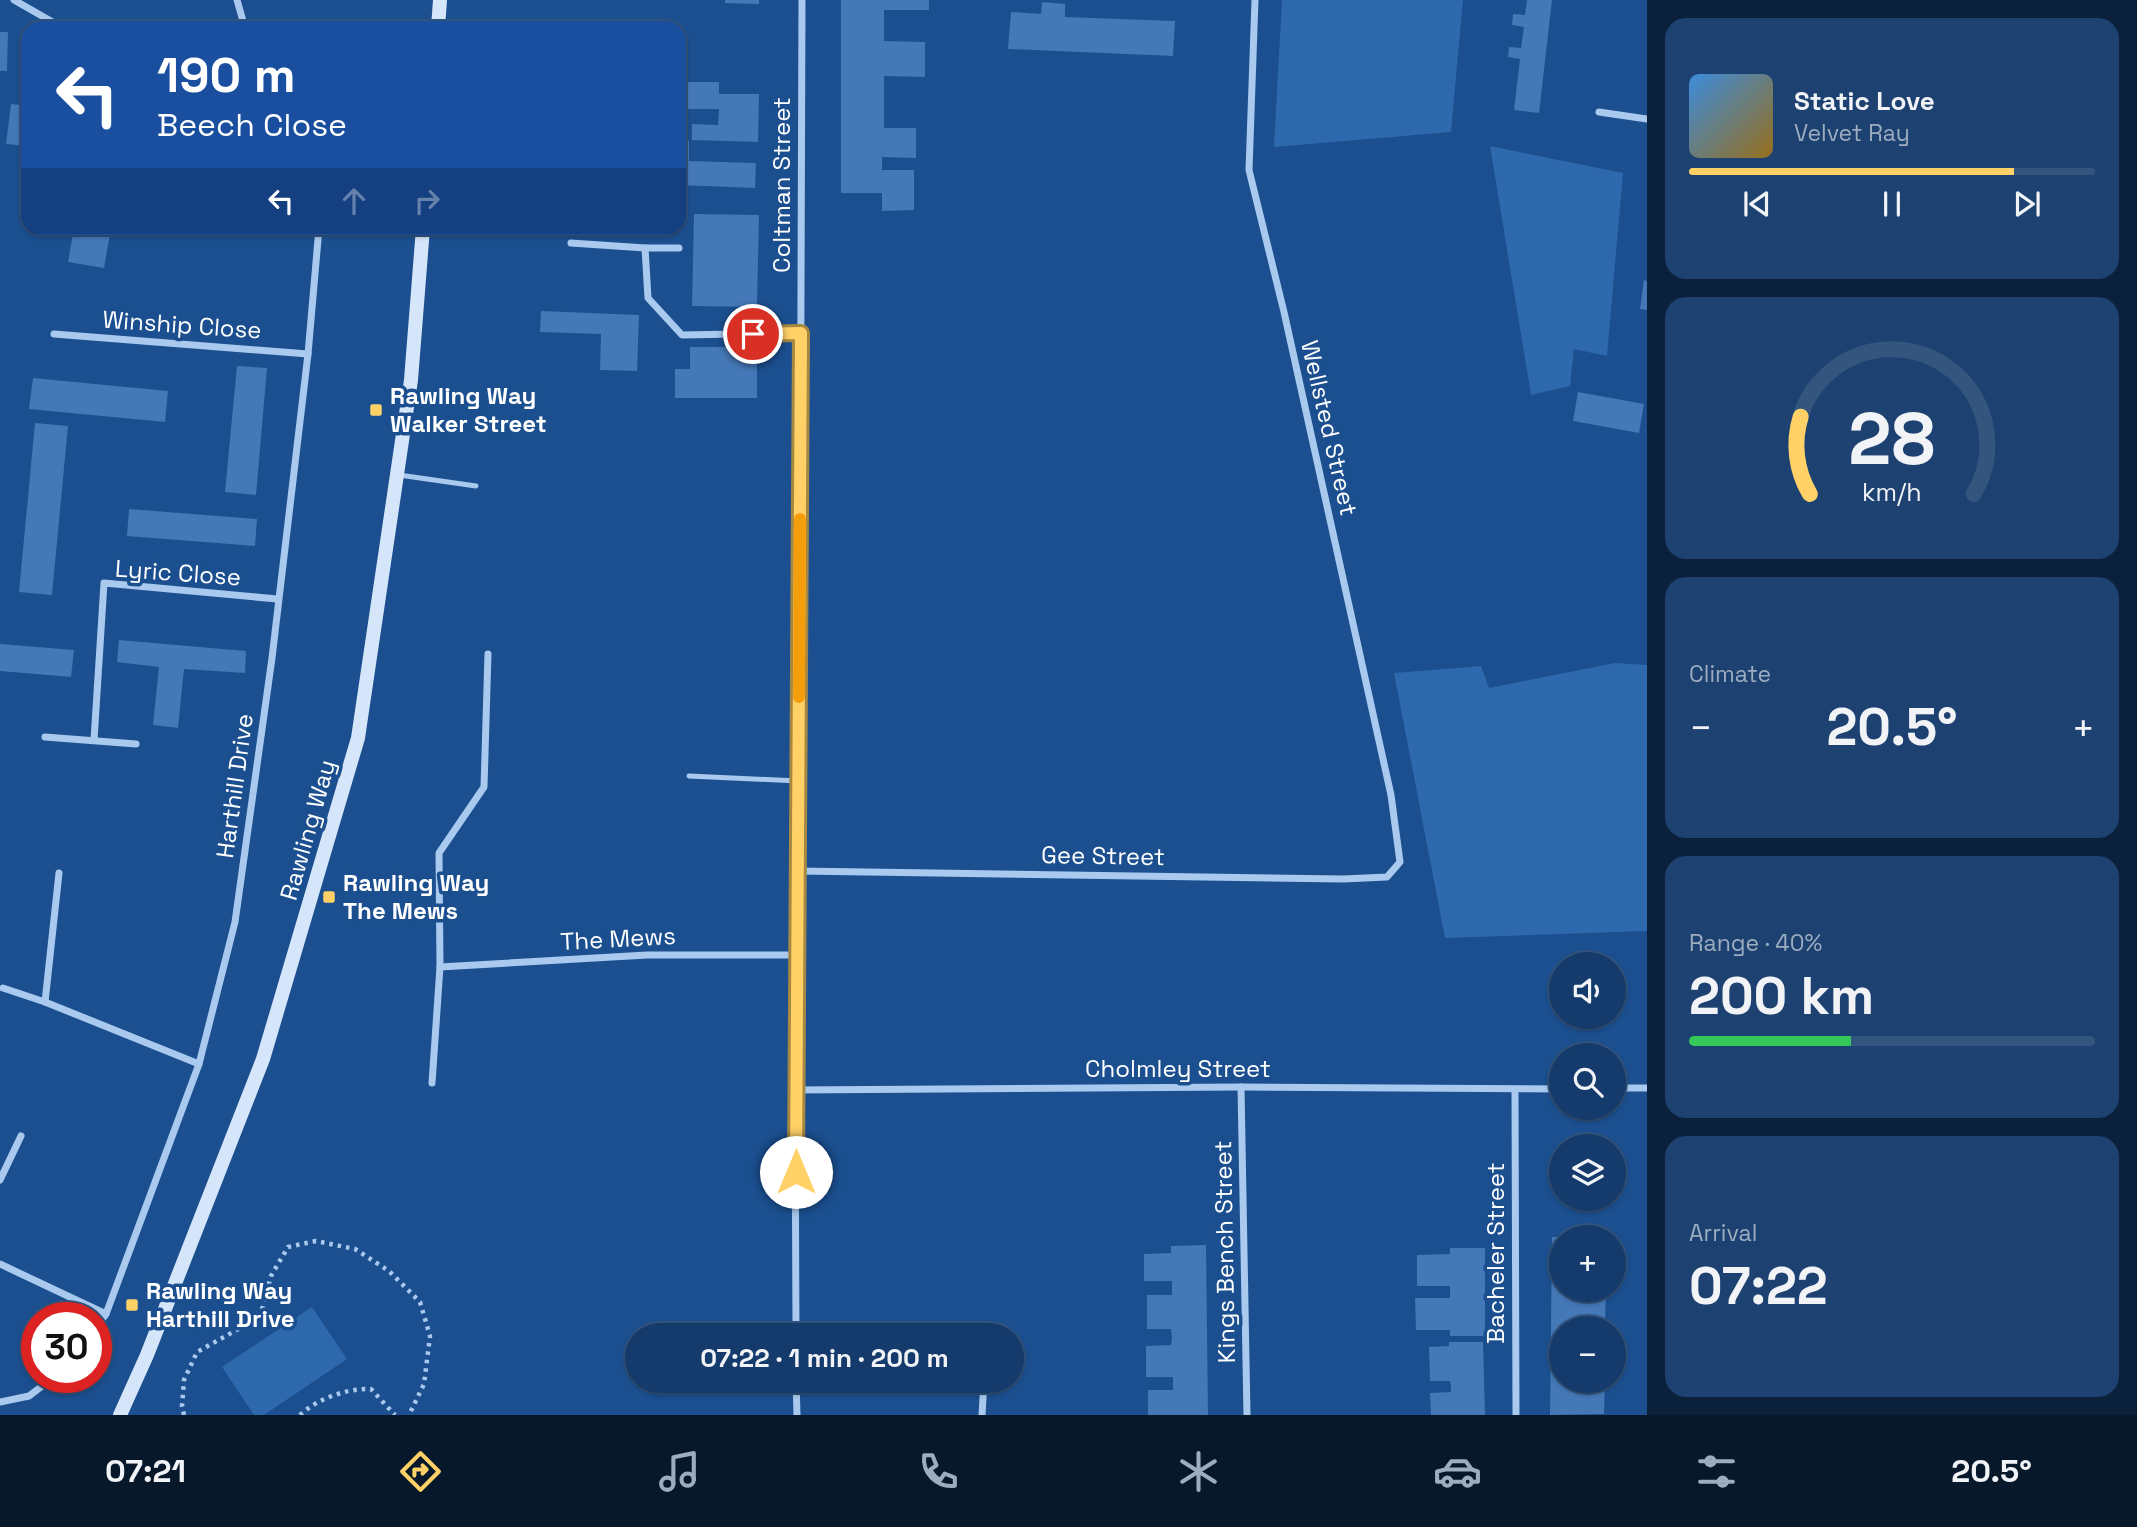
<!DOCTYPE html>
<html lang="en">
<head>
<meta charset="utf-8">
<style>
  :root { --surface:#143b6b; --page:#1d4271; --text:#f1f3f6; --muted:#9dadc1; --line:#33557e; --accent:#ffd166 }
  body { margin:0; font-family:"Space Grotesk",sans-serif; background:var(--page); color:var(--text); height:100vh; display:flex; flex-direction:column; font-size:26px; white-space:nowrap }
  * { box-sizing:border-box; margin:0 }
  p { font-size:23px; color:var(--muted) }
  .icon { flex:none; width:38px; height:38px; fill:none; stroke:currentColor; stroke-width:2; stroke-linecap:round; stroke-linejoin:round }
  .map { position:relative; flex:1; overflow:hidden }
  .drawer { display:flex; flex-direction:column; gap:18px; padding:18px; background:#0b203b; width:490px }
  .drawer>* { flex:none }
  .banner { position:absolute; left:21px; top:21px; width:665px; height:214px; border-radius:21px; box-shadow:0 2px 5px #0004,0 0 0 2px var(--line); background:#1a4fa0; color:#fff; overflow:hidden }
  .tools { position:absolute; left:1549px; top:952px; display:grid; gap:14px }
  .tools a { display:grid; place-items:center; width:77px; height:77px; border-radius:50%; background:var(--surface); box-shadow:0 2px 5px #0004,0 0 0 2px var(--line); font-size:35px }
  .speed { position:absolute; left:21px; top:1302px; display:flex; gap:14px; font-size:35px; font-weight:700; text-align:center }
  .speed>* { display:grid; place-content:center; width:91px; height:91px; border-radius:50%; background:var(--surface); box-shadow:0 2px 5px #0004,0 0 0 2px var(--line); line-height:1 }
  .speed .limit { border:10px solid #d22; background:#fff; color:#111 }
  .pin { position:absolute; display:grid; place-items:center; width:60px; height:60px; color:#fff; margin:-30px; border:4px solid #fff; border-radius:50%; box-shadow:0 2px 7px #0007 }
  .me { position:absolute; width:77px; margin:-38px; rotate:0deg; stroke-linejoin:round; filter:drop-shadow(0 0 5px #0008) }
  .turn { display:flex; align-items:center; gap:24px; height:147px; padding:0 21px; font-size:32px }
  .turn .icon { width:91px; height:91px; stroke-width:2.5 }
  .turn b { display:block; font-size:49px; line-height:60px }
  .lanes { display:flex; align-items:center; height:66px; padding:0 21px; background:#0003; justify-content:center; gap:35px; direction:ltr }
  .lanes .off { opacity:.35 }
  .big { font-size:52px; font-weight:800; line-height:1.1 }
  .drawer .card { flex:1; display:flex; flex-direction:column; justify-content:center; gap:10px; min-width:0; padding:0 24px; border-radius:21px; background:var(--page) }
  .drawer .dial { align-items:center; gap:0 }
  .dial svg { height:182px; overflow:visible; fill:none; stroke:var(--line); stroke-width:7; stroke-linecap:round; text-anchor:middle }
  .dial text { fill:var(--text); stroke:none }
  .song { display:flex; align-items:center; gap:21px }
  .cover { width:84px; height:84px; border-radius:10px; background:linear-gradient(135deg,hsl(210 70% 55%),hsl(40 70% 35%)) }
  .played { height:7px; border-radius:4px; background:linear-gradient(90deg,var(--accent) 80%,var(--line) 80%) }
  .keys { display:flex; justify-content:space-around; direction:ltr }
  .heat { display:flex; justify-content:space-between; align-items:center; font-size:38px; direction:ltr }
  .charge { height:10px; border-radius:5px; background:linear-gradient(90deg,#34c759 40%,var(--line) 0) }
  .trip { position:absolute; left:625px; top:1323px; width:399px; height:70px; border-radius:35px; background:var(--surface); box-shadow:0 2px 5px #0004,0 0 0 2px var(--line); font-weight:800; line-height:70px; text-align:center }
  .tabs { display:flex; height:112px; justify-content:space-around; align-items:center; background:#08182b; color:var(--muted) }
  .tabs .icon { width:49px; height:49px }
  .tabs .on { color:var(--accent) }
  .tabs b { font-size:32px; color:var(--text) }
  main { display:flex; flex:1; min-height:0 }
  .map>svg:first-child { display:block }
  .green { fill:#2e69ad }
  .building { fill:#4478b7 }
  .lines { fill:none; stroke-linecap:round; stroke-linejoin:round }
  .path { stroke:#a9c9ee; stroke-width:4.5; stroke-dasharray:3.5 5; stroke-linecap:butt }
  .lane { stroke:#a9c9ee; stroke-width:5 }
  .street { stroke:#a9c9ee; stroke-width:7 }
  .secondary { stroke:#d6e6fa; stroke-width:14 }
  .route-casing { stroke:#a68842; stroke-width:18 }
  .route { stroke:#ffd166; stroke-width:12 }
  .slow { stroke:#f59e0b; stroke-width:12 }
  .poi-dot { fill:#ffd166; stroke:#1b4f8f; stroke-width:2.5 }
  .labels { text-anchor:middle; stroke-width:7; stroke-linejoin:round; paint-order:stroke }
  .street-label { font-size:24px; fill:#fff; stroke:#1b4f8f }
  .poi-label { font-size:24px; font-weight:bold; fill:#fff; stroke:#1b4f8f; text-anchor:start }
</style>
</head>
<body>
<main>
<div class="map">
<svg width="1647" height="1415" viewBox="0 0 1647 1415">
  <rect width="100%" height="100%" fill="#1b4f8f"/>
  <g class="green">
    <path d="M1282 0H1463L1451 132 1274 147Z"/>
    <path d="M1490 146 1623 173 1607 356 1574 349 1570 386 1531 395Z"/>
    <path d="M1615 663 1647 665V931L1445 938 1394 673 1481 666 1489 688Z"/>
    <path d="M312 1307 347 1359 264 1415H254L222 1367Z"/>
  </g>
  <g class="building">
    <path d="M725 0H759V4L725 3Z"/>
    <path d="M841 0H929V10H884V41L925 42V77L884 76V128H916V158L882 157V170H914V210L882 211V193H841Z"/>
    <path d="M1527 0H1552L1539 113 1514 110 1520 59 1508 57 1509 47 1521 48 1524 27 1512 25 1513 14 1525 15Z"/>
    <path d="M1042 2 1065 4V17L1175 21 1173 56 1008 49 1011 12 1041 14Z"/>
    <path d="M0 32H8L7 71H0Z"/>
    <path d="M680 82H719V94H759L758 142 692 140V124L718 125 719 109H680Z"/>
    <path d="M11 104 28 106V146L6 144Z"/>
    <path d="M679 140 689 141V161L756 163 755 188 679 185Z"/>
    <path d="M694 214 759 215 757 307 692 306Z"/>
    <path d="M74 228H111L104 268 68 262Z"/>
    <path d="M1644 280 1647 281V310L1640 309Z"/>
    <path d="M541 311 639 315 637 371 600 370 601 334 540 332Z"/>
    <path d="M690 347H757V398H675V369H690Z"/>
    <path d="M237 366 267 368 256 495 225 492Z"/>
    <path d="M33 378 168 391 165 422 29 409Z"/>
    <path d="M1578 392 1644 404 1639 433 1573 421Z"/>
    <path d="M35 423 68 426 52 595 19 592Z"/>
    <path d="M129 509 257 519 255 546 127 536Z"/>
    <path d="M119 640 246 651 245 673 184 669 178 728 153 725 159 667 117 662Z"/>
    <path d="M0 644 74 650 71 677 0 671Z"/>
    <path d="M1552 1237H1561V1290L1606 1291 1605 1324 1585 1323V1328H1561V1381H1605L1604 1414 1550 1415Z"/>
    <path d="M1206 1245 1208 1415H1148V1390H1173V1377H1146V1346L1171 1345 1172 1338 1171 1329H1147V1295H1172V1281H1144V1254L1171 1253V1246Z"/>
    <path d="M1450 1248H1485V1336H1450V1330H1416L1415 1298H1450V1286H1417V1255L1450 1254Z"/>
    <path d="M1449 1342H1483L1485 1415H1431L1430 1393 1451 1392V1387L1450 1381H1430L1429 1347 1449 1346Z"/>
  </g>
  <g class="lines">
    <g class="path">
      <path d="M184 1415 182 1406 184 1380 197 1352 251 1322 263 1307 271 1276 288 1247 316 1241 355 1249 389 1271 420 1302 430 1336 424 1384 409 1415"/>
      <path d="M300 1415C317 1399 347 1388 371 1389L395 1415"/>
    </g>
    <g class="lane">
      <path d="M399 475 476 486"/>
      <path d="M689 776 798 781"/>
    </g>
    <g class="street">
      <path d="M14 0 56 24"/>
      <path d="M237 0 245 28"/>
      <path d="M1599 112 1647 119"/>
      <path d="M571 243 645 248H679"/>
      <path d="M645 248 648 298 682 335 801 333"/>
      <path d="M54 334 308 354"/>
      <path d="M45 737 136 744"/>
      <path d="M94 740 104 583 277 599"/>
      <path d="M799 871 1343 879 1387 877 1400 862 1391 795 1284 312 1249 170 1255 0"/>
      <path d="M440 967 647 955H797"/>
      <path d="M3 988 45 1002 199 1064"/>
      <path d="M45 1002 59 873"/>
      <path d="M432 1083 440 967 439 853 484 787 488 654"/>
      <path d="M1241 1087 1247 1415"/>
      <path d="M1614 1088H1647"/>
      <path d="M795 1090 1241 1087 1561 1089"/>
      <path d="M1515 1090 1516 1415"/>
      <path d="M0 1180 21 1136"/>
      <path d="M0 1264 106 1314"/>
      <path d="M96 1328 106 1314 199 1064 235 922 272 658 308 354 319 228"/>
      <path d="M796 1335 795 1090 799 871 802 0"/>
      <path d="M796 1381 797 1415"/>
      <path d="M0 1402 29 1396 54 1377"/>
      <path d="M982 1415 984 1381"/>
    </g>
    <g class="secondary">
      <path d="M438 28 440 0"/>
      <path d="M120 1415 147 1355 263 1059 358 738 411 380 423 228"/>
    </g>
  </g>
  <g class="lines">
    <defs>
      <path id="route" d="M753 334 801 333 796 1172"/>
    </defs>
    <use href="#route" class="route-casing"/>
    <use href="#route" class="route"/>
    <path class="slow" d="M799 697 800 519"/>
  </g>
  <g class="poi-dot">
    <rect x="369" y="403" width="14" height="14" rx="3.5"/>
    <rect x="322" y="890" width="14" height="14" rx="3.5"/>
    <rect x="125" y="1298" width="14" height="14" rx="3.5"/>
  </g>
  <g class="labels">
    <g class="street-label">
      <text transform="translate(782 185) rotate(-90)" y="8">Coltman Street</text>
      <text transform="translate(182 325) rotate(4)" y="8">Winship Close</text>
      <text transform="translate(1329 428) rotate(77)" y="8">Wellsted Street</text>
      <text transform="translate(178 573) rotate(4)" y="8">Lyric Close</text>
      <text transform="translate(235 786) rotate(-82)" y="8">Harthill Drive</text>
      <text transform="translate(308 830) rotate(-74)" y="8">Rawling Way</text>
      <text transform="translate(1103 856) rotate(1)" y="8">Gee Street</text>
      <text transform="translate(618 939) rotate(-3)" y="8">The Mews</text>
      <text x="1178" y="1077">Cholmley Street</text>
      <text transform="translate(1225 1252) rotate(-91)" y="8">Kings Bench Street</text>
      <text transform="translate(1496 1253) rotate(-90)" y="8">Bacheler Street</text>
    </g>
    <g class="poi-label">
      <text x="390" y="404">Rawling Way<tspan x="390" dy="28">Walker Street</tspan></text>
      <text x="343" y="891">Rawling Way<tspan x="343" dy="28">The Mews</tspan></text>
      <text x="146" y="1299">Rawling Way<tspan x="146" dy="28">Harthill Drive</tspan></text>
    </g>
  </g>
</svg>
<div class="tools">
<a><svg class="icon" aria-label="sound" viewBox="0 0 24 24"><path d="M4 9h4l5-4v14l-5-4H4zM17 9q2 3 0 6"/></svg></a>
<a><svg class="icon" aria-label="search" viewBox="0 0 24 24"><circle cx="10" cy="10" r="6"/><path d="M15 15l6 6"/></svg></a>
<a><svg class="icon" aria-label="layers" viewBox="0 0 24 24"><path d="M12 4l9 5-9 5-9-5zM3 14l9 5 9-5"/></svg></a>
<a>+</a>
<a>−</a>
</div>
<div class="speed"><div class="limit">30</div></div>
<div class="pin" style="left:753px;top:334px;background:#d93025"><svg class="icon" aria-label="arrive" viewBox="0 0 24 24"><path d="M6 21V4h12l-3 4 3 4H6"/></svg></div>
<svg class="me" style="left:796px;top:1172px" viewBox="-20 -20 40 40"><circle r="19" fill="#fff"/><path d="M0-13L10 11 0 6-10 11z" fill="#ffd166"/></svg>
<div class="trip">07:22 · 1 min · 200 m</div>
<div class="banner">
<div class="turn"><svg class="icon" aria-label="left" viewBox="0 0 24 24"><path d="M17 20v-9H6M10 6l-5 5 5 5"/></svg><div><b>190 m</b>Beech Close</div></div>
<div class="lanes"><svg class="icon" aria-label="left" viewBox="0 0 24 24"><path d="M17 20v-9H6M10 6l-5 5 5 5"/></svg><svg class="icon off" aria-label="ahead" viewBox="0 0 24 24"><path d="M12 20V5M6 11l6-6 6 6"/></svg><svg class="icon off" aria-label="right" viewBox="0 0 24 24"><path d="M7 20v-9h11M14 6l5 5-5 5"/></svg></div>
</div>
</div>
<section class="drawer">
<div class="card">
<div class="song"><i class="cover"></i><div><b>Static Love</b><p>Velvet Ray</p></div></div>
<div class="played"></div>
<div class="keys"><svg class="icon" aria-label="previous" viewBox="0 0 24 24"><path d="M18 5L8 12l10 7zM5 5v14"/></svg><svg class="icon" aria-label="pause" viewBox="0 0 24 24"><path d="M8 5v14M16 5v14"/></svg><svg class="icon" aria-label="next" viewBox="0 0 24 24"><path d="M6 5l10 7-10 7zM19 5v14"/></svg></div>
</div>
<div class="card dial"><svg viewBox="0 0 100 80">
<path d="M14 69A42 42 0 1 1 86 69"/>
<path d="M14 69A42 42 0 0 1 10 35" stroke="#ffd166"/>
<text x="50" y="56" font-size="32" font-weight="700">28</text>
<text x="50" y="72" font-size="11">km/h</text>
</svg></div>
<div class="card"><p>Climate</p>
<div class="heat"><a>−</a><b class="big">20.5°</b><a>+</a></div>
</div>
<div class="card"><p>Range · 40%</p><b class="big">200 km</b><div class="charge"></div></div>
<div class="card"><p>Arrival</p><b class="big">07:22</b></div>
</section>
</main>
<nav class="tabs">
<b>07:21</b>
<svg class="icon on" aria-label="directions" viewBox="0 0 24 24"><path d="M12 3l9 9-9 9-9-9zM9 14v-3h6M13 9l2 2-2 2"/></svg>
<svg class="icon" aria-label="music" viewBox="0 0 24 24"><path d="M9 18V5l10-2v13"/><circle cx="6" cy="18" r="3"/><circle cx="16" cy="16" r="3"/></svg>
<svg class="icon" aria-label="phone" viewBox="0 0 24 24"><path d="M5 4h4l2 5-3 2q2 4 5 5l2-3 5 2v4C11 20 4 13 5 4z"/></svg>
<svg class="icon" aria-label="climate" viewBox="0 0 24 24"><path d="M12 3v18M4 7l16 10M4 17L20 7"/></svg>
<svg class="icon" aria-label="car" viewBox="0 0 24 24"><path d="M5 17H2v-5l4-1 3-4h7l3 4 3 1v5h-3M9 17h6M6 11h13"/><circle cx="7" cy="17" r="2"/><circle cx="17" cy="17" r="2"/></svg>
<svg class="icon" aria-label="filters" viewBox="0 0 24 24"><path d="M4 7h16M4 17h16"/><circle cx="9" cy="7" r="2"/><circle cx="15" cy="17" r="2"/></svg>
<b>20.5°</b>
</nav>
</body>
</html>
